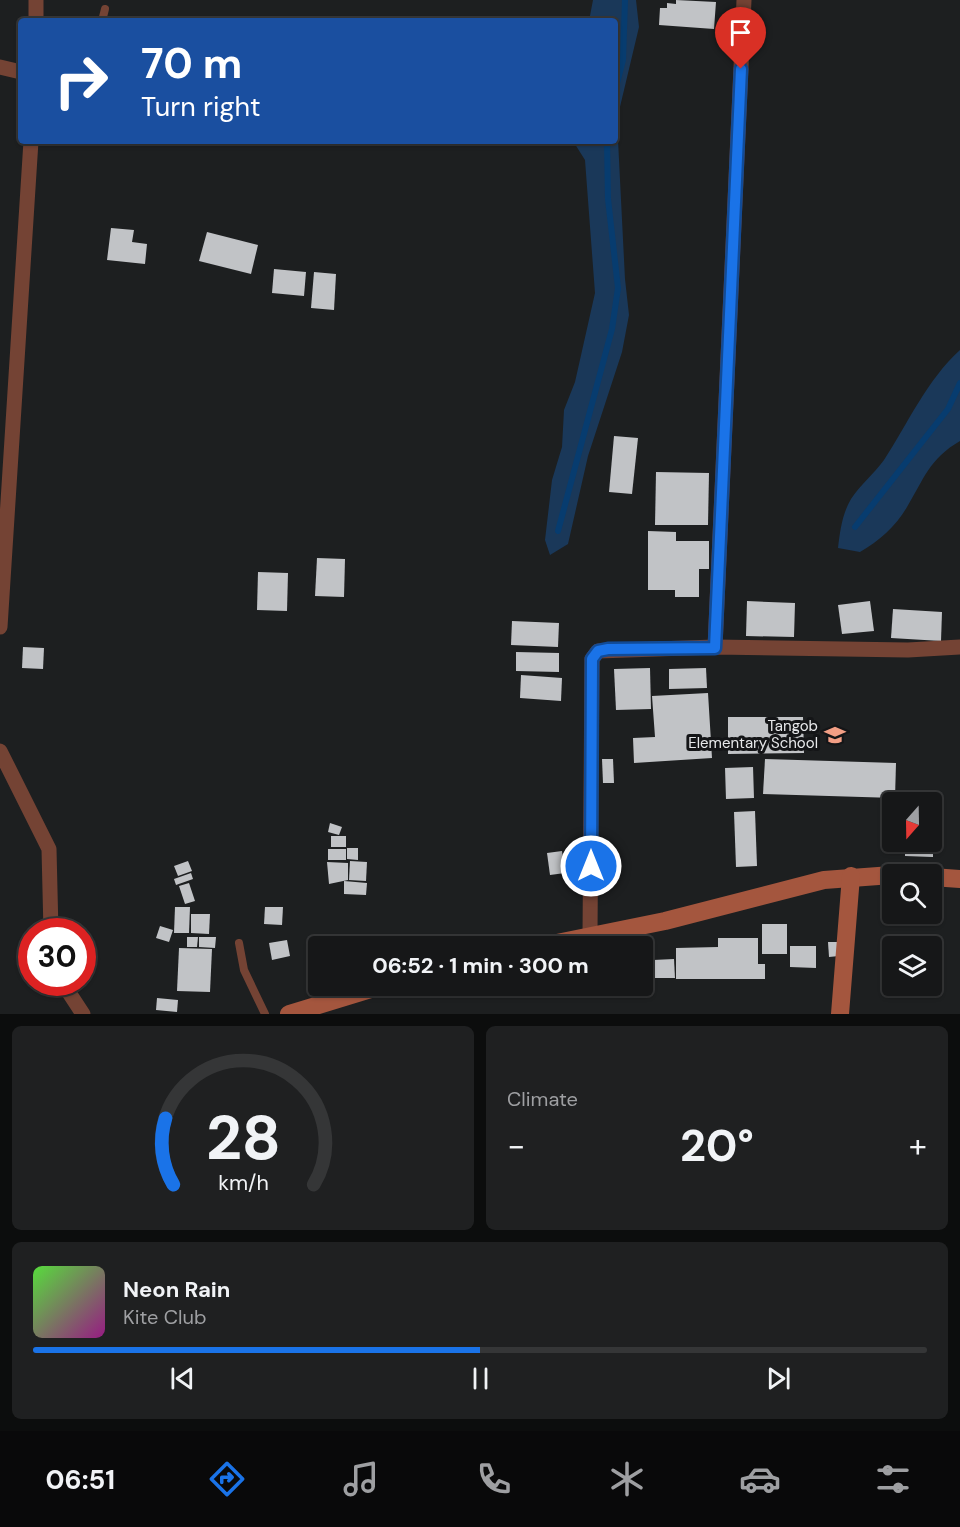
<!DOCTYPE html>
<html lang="en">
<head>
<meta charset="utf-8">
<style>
  :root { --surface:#161718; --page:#1f2021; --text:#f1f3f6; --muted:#9e9fa2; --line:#353637; --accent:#1a73e8 }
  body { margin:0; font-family:"DM Sans",sans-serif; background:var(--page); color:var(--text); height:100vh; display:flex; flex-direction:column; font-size:22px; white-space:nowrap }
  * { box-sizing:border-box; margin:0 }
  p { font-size:20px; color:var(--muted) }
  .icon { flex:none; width:33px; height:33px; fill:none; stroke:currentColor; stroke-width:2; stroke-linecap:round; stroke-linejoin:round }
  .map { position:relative; height:1014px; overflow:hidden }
  .panel { display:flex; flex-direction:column; gap:12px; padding:12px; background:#0c0d0d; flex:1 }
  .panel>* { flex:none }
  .banner { position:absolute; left:18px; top:18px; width:600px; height:126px; border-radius:6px; box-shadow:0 2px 4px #0004,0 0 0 2px var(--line); background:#1a4fa0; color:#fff; overflow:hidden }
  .needle { width:39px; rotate:200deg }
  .fabs { position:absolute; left:882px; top:792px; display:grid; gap:12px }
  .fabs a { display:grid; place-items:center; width:60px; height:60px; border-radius:6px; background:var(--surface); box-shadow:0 2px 4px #0004,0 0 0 2px var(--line); font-size:30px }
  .speed { position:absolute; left:18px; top:918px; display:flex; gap:12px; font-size:30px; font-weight:700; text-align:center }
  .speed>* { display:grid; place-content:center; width:78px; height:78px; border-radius:50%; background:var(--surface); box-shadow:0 2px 4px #0004,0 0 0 2px var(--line); line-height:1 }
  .speed .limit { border:9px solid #d22; background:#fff; color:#111 }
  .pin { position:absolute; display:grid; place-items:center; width:51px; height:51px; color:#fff; margin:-62px -26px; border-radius:50% 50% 50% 0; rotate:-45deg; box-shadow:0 0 6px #0007 }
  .pin .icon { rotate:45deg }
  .me { position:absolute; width:66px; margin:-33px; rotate:0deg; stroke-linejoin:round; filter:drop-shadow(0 0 4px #0008) }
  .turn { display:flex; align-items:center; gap:21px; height:126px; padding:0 24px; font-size:27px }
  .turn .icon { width:78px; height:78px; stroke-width:2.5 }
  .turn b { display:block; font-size:42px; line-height:51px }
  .big { font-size:45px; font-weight:700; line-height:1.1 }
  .panel .widget { flex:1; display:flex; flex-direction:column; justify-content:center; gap:9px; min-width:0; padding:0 21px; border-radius:9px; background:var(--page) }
  .panel .dial { align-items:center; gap:0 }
  .dial svg { height:156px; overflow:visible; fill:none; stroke:var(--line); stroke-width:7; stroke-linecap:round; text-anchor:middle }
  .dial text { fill:var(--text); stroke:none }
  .song { display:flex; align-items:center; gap:18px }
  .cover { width:72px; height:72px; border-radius:9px; background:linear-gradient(135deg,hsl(110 70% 55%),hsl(310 70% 35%)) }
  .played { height:6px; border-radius:3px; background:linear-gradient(90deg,var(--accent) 50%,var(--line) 50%) }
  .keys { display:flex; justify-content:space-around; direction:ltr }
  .heat { display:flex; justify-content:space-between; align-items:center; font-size:33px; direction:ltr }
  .panel .tiles { flex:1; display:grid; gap:12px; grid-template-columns:1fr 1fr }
  .widget:last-child { grid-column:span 2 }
  .trip { position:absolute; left:308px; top:936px; width:345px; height:60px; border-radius:6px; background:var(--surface); box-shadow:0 2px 4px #0004,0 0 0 2px var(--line); font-weight:700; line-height:60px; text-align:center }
  .tabs { display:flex; height:96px; justify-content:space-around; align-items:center; background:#09090a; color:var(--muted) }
  .tabs .icon { width:42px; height:42px }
  .tabs .current { color:var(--accent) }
  .tabs b { font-size:27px; color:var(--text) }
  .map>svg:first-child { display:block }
  .green { fill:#1a3859 }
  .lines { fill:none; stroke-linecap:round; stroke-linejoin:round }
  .stream { stroke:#073c6f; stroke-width:6 }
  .building { fill:#c1c3c6 }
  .lane { stroke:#744334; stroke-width:8 }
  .street { stroke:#744334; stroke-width:15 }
  .secondary { stroke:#a4563e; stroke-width:18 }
  .route-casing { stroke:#114b97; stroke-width:15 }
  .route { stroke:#1a73e8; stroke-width:10 }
  .labels { text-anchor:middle; stroke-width:6; stroke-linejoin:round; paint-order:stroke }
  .poi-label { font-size:15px; fill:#e7e8ea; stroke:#141517; text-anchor:end }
</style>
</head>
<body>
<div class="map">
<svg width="960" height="1014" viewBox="0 0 960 1014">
  <rect width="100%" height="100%" fill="#1d1f20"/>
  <g class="green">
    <path d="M593 0H636L639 27 619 111 618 140 625 279 629 315 622 352 588 456 568 544 550 555 545 540 552 480 562 447 564 410 575 382 595 293 585 160 573 141H615V21H589Z"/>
    <path d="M960 350V441C929 459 924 479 907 507 896 526 879 541 860 552L838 548C840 532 842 514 851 499 860 485 874 474 884 460 908 423 927 380 960 350Z"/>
  </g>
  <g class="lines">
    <g class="stream">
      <path d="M615 91 623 60 625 0"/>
      <path d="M855 527 948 409 960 383"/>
      <path d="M558 531 612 329 618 288 608 199 607 141"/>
    </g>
  </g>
  <g class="building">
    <path d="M676 0 716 2 714 29 659 25 660 8H667V3L676 4Z"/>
    <path d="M111 228 134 230 132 242 147 244 145 264 107 260Z"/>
    <path d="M207 232 258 245 251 274 199 261Z"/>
    <path d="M274 269 306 272 304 296 272 293Z"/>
    <path d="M314 272 336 274 334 310 311 308Z"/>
    <path d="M614 436 638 438 632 494 609 492Z"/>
    <path d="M656 472 709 473 708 525H655Z"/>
    <path d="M648 531 676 532V541H709V569H699V597H675V590H648Z"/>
    <path d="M317 558 345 559 344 597 315 596Z"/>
    <path d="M258 572 288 573 287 611 257 610Z"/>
    <path d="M747 601 795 603 794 637 746 636Z"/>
    <path d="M870 601 874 631 842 634 838 605Z"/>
    <path d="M893 609 942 612 941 641 891 638Z"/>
    <path d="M512 621 559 623 558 647 511 645Z"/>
    <path d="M23 647 44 648 43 669 22 668Z"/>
    <path d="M516 652 559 653V672L516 671Z"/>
    <path d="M650 668 651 709 616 710 614 669Z"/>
    <path d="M706 668 707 688 669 689V669Z"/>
    <path d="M521 675 562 678 561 701 520 698Z"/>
    <path d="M708 693 712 758 634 763 633 738 655 737 652 696Z"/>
    <path d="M728 717H803L804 753 728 754Z"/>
    <path d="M602 759H613L614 783H603Z"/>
    <path d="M765 759 896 763 895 798 763 794Z"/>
    <path d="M753 767 754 798 726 799 725 768Z"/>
    <path d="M755 811 757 866 736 867 734 812Z"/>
    <path d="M330 823 342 827 339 835 328 832Z"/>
    <rect x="331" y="836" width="15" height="11"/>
    <path d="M905 842H933V857L905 856Z"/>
    <path d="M347 848H358V860L347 859Z"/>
    <rect x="328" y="849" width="18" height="11"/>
    <path d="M562 851 565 873 550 875 547 853Z"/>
    <path d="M188 861 192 871 178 876 174 866Z"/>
    <path d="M350 861 367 862 366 881 349 880Z"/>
    <path d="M327 862 348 863V880L329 884Z"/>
    <path d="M191 873 193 879 176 885 174 879Z"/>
    <path d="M344 881 367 883 366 895 344 894Z"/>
    <path d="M189 883 195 901 185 904 179 886Z"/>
    <path d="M175 907H190L189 933H174Z"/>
    <path d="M265 907H283L282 925 264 924Z"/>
    <path d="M191 914H210L209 934 191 933Z"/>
    <rect x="762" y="924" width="25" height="30"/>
    <path d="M160 926 173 930 169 942 156 938Z"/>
    <path d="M187 937H198L197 947H187Z"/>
    <path d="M199 937H216L215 948 199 947Z"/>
    <path d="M718 938H758V964H765V979H676V948L718 947Z"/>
    <path d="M287 940 290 956 272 960 269 943Z"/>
    <path d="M828 942H838L839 956 829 957Z"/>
    <path d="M790 946H816V968L790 967Z"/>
    <path d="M179 948 212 949 210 992 177 991Z"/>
    <path d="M674 959 675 978H654L653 960Z"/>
    <rect x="642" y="963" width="7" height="15"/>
    <path d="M157 998 178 1000 177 1012 156 1010Z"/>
  </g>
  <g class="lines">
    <g class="lane">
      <path d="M102 21 105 9"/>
      <path d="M239 943 244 970 265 1014"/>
    </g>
    <g class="street">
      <path d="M36 21V0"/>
      <path d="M0 67 21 72"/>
      <path d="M0 627 31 141"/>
      <path d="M715 647 744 0"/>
      <path d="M0 751 49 849 51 932"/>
      <path d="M590 935 592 659 598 651 715 647 908 650 960 647"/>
      <path d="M62 982 83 1014"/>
    </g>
    <g class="secondary">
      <path d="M932 877 960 879"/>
      <path d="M542 946 665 921 824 880 892 875"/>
      <path d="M289 1014 381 986"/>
      <path d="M840 1014 851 876"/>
    </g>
  </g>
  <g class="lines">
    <defs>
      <path id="route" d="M591 866 592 659 598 651 608 649 715 648 741 69"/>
    </defs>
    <use href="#route" class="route-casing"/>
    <use href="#route" class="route"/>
  </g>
  <defs>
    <symbol id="school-bare" viewBox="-9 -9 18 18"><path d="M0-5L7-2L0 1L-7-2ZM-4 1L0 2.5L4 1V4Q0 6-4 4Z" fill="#f39f85" stroke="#141517" stroke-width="2.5" paint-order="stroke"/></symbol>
  </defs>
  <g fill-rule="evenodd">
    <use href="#school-bare" x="820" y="720" width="30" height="30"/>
  </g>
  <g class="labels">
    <g class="poi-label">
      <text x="818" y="731">Tangob<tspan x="818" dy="17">Elementary School</tspan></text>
    </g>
  </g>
</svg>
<div class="fabs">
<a><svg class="needle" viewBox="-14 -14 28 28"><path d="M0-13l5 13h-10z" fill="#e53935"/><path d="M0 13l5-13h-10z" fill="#9e9fa2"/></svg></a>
<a><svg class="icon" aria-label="search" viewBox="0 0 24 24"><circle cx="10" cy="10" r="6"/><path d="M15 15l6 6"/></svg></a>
<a><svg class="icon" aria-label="layers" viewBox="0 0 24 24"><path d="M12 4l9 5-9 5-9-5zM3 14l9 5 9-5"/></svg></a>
</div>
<div class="speed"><div class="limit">30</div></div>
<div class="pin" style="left:741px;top:69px;background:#d93025"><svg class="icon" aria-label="arrive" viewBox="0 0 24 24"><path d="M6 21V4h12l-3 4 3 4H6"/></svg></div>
<svg class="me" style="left:591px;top:866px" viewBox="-20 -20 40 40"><circle r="17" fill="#1a73e8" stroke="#fff" stroke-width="3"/><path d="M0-11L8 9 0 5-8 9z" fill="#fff"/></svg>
<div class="trip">06:52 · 1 min · 300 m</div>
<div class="banner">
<div class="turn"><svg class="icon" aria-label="right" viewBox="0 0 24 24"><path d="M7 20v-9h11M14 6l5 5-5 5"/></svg><div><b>70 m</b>Turn right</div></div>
</div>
</div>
<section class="panel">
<div class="tiles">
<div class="widget dial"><svg viewBox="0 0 100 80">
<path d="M14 69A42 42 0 1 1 86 69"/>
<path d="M14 69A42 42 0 0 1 10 35" stroke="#1a73e8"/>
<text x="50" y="56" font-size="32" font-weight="700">28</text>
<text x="50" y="72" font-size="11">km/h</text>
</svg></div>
<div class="widget"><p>Climate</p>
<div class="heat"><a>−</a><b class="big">20°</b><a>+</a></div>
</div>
<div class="widget">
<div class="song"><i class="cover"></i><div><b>Neon Rain</b><p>Kite Club</p></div></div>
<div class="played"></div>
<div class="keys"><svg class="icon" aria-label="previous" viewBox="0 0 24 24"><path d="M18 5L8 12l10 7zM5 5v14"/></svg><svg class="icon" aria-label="pause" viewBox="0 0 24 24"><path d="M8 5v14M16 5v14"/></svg><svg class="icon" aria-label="next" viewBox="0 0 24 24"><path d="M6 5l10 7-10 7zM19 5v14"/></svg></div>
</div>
</div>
</section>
<nav class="tabs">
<b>06:51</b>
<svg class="icon current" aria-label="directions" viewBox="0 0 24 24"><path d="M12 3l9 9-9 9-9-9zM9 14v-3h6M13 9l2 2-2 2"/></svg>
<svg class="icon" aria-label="music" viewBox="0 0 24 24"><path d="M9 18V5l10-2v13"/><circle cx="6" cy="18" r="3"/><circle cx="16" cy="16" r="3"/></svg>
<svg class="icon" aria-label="phone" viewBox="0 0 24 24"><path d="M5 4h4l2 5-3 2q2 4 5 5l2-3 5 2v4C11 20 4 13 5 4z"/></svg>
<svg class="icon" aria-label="climate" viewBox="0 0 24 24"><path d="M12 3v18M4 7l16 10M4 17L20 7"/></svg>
<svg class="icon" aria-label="car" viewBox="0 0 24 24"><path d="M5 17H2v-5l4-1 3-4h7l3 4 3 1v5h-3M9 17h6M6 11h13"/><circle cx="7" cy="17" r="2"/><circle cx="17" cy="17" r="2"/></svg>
<svg class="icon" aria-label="filters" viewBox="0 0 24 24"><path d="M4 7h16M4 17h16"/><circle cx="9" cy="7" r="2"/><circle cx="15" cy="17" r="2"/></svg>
</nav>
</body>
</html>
